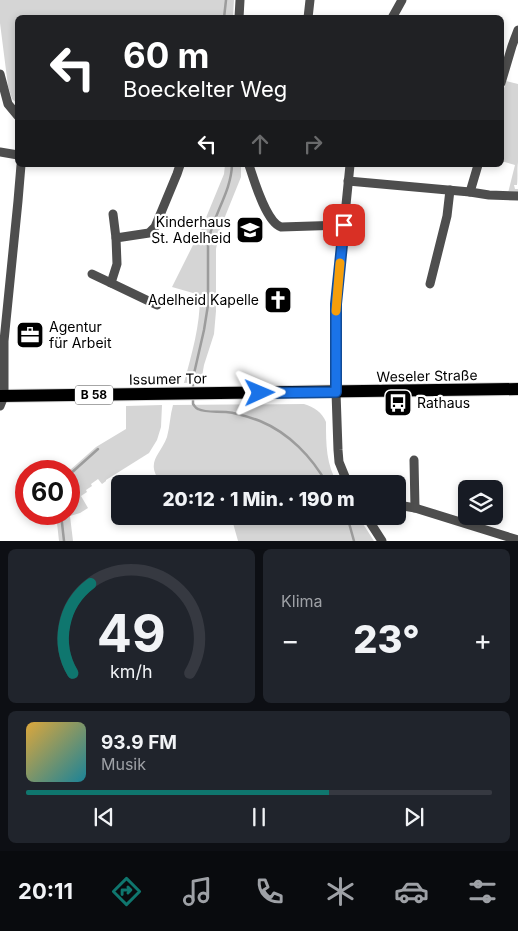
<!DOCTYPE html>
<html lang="de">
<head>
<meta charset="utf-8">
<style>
  :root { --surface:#171b24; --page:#20242c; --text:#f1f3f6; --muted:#9ea1a6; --line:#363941; --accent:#0f766e }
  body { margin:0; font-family:Inter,sans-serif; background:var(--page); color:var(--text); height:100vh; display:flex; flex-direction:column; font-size:19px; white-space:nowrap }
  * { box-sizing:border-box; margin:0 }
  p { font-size:16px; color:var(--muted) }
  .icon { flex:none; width:28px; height:28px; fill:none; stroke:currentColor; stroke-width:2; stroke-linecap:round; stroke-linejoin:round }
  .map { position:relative; height:541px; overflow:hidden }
  .panel { display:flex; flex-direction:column; gap:8px; padding:8px; background:#0d0f14; flex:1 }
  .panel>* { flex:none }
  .guide { position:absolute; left:15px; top:15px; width:489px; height:152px; border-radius:8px; box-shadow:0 2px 8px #0003; background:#202124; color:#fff; overflow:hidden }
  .tools { position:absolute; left:458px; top:480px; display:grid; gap:10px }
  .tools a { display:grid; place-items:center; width:45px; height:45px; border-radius:8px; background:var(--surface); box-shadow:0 2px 8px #0003; font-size:25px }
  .speed { position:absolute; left:15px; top:460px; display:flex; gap:10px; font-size:25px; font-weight:700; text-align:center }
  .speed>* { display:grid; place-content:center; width:65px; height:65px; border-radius:50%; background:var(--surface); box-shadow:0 2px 8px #0003; line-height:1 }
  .speed .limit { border:8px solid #d22; background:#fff; color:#111 }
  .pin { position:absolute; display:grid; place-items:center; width:42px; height:42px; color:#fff; margin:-21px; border-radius:10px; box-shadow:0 2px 8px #0006 }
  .me { position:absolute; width:55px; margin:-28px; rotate:89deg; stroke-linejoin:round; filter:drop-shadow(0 0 4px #0008) }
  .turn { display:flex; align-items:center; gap:18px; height:105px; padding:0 25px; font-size:22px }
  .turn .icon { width:65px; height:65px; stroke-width:2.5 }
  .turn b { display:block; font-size:35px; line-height:42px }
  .lanes { display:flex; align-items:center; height:48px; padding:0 25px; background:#0003; justify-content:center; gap:25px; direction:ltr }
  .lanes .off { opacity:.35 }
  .big { font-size:38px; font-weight:800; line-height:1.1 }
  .panel .widget { flex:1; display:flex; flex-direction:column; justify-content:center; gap:8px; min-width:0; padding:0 18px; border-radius:8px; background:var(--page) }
  .panel .dial { align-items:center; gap:0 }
  .dial svg { height:130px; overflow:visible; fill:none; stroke:var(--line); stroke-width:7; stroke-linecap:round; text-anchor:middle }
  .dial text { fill:var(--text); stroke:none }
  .song { display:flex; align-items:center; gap:15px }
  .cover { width:60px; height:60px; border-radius:8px; background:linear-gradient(135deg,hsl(40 70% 55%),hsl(190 70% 35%)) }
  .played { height:5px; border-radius:2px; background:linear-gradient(90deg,var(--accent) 65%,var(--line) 65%) }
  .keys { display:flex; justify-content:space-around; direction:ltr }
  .heat { display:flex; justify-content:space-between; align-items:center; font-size:28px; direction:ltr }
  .panel .tiles { flex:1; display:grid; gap:8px; grid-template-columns:1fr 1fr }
  .widget:last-child { grid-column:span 2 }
  .trip { position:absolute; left:111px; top:475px; width:295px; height:50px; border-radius:8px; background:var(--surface); box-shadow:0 2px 8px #0003; font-weight:800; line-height:50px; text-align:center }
  .dock { display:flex; height:80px; justify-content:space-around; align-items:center; background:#090b0e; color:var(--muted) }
  .dock .icon { width:35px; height:35px }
  .dock .current { color:var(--accent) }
  .dock b { font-size:22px; color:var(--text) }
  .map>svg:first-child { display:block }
  .green { fill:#d5d5d5 }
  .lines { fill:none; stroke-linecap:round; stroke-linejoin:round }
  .stream { stroke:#9c9c9c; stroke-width:2.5 }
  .primary-casing { stroke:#dbdbdb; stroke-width:14 }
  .street { stroke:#4e4e4e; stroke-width:9 }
  .primary { stroke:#000; stroke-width:12 }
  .route-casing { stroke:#114b97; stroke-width:12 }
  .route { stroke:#1a73e8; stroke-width:9 }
  .slow { stroke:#f59e0b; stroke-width:9 }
  .labels { text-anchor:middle; stroke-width:4.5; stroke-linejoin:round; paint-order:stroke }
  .shield { fill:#fff; stroke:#4c4c4c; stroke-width:1 }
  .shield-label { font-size:12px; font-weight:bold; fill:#000 }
  .poi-label { font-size:14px; fill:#000; stroke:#fff; text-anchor:end }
  .street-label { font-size:14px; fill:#000; stroke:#fff }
</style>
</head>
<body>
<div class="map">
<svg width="518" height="541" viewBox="0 0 518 541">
  <rect width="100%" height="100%" fill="#fff"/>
  <g class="green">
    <path d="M0 0H234L233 17 18 18 17 103 12 99 8 86 0 23Z"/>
    <path d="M506 81 518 84V162C517 169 518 178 517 185H514L515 189H518V193H508L515 165 501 161V99Z"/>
    <path d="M225 165H241V177L220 229 216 249V311L214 334 204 365 201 382 184 383C192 352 200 327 200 295L172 287 203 225 224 174Z"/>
    <path d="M304 404C314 407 322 412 326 422 326 444 326 465 338 484H162C144 462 160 456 167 437 170 426 170 415 173 405Z"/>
    <path d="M162 405 161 427 157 440 149 453 106 480V481L102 484 98 479 91 484 92 486 86 490 87 492 81 496 88 508 80 513 70 516 73 541H59L56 514H69V471L96 447 126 429V406Z"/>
    <path d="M231 516H358L374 541H238Z"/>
  </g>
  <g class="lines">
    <g class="stream">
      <path d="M224 18 226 0"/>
      <path d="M193 389V378L204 330 208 305V243C212 216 231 193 232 165"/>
      <path d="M193 397V404C195 406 195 408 198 409 206 413 217 411 226 412 237 413 249 417 260 421 289 433 312 457 327 484"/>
      <path d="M69 475 98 449"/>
      <path d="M61 514 64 541"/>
      <path d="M345 516 349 523 354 541"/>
    </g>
    <defs>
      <path id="primary" d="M0 396 518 389"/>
    </defs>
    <use href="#primary" class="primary-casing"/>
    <g class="street">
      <path d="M239 18 240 0"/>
      <path d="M308 18 310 0"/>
      <path d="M392 18 402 0"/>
      <path d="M0 74 8 104 18 116"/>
      <path d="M501 83 512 46 518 30"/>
      <path d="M0 152 18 155"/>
      <path d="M249 165C254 180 266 222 281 227L344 225"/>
      <path d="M348 181 470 192 478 165"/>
      <path d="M470 192 489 195 518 196"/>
      <path d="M113 214 116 238"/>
      <path d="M92 274 111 283"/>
      <path d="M430 284 447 216 450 190"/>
      <path d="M157 305 111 283 117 264 116 238 149 233 155 227 177 174 180 165"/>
      <path d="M0 406 4 396V341L18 201 21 165"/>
      <path d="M414 460 415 508"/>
      <path d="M348 484 339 462 338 450 336 392V304L350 165"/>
      <path d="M398 505 415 508 518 540"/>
      <path d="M366 516 382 541"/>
    </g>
    <use href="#primary" class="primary"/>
  </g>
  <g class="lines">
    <defs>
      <path id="route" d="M260 393 336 392V304L344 225"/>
    </defs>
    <use href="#route" class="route-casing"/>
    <use href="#route" class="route"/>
    <path class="slow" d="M336 311 340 263"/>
  </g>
  <defs>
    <symbol id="school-square" viewBox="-11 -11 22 22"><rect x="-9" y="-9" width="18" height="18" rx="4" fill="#000" stroke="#fff"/><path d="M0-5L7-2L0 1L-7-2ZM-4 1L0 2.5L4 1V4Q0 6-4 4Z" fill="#fff"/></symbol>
    <symbol id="church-square" viewBox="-11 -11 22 22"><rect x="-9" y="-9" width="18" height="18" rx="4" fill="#000" stroke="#fff"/><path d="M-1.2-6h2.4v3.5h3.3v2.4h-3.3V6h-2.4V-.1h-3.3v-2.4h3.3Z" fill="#fff"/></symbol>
    <symbol id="office-square" viewBox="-11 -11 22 22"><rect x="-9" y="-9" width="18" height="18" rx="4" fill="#000" stroke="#fff"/><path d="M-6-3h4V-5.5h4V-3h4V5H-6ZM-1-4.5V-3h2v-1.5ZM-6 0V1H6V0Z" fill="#fff"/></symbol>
    <symbol id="bus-square" viewBox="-11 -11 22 22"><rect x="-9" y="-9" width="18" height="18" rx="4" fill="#000" stroke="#fff"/><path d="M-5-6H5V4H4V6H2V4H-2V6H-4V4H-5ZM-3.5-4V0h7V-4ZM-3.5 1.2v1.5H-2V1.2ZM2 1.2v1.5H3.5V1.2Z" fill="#fff"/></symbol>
  </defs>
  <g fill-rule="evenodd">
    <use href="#school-square" x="234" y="214" width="32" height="32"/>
    <use href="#church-square" x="262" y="284" width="32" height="32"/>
    <use href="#office-square" x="14" y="319" width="32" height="32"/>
    <use href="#bus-square" x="382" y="387" width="32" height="32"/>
  </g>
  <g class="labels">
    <rect class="shield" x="75" y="385.5" width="38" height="19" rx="4"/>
    <g class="shield-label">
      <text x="94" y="399">B 58</text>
    </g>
    <g class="poi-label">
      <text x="231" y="227">Kinderhaus<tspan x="231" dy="16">St. Adelheid</tspan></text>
      <text x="259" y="305">Adelheid Kapelle</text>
      <text x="49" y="332" text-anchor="start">Agentur<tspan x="49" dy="16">für Arbeit</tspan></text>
      <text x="417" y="408" text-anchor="start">Rathaus</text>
    </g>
    <g class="street-label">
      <text transform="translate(427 376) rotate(-1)" y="5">Weseler Straße</text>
      <text transform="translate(168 379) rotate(-1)" y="5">Issumer Tor</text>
    </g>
  </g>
</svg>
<div class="tools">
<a><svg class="icon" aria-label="layers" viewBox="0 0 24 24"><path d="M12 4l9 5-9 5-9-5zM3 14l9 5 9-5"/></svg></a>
</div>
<div class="speed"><div class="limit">60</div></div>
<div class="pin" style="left:344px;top:225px;background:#d93025"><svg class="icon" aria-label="arrive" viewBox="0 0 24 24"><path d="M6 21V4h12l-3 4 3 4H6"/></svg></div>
<svg class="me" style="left:260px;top:393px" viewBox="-20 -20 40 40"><path d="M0-17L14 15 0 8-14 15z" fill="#1a73e8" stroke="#fff" stroke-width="4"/></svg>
<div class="trip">20:12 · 1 Min. · 190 m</div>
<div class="guide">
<div class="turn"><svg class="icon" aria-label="left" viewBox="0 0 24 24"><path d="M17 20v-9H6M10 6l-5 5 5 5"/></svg><div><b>60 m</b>Boeckelter Weg</div></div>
<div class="lanes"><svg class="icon" aria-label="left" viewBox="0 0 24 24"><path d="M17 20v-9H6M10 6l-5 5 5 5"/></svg><svg class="icon off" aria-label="ahead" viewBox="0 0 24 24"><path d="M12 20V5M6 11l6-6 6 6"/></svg><svg class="icon off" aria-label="right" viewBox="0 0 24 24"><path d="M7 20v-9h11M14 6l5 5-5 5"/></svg></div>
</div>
</div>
<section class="panel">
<div class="tiles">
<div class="widget dial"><svg viewBox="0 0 100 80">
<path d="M14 69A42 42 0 1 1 86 69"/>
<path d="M14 69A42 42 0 0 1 25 14" stroke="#0f766e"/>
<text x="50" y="56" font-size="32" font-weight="700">49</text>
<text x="50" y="72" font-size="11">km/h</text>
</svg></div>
<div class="widget"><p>Klima</p>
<div class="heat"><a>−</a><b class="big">23°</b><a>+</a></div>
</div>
<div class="widget">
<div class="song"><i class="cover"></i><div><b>93.9 FM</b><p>Musik</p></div></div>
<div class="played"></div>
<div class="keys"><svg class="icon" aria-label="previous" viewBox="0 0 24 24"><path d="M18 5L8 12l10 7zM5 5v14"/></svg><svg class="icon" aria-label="pause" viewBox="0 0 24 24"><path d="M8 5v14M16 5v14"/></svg><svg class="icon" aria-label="next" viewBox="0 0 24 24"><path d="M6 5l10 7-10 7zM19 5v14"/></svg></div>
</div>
</div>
</section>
<nav class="dock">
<b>20:11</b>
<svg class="icon current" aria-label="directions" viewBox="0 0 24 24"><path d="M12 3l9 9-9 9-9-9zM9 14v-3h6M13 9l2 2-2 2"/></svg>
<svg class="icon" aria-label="music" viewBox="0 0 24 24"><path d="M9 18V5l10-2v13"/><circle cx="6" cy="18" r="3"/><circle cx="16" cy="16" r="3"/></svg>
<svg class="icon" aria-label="phone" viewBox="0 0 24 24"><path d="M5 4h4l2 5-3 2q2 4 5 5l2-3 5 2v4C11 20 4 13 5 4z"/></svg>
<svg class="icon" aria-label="climate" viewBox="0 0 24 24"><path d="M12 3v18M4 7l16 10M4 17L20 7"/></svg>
<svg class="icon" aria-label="car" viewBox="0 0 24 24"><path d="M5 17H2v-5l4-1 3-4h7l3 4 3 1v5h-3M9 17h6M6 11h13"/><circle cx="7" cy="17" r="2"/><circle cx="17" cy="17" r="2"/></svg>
<svg class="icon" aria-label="filters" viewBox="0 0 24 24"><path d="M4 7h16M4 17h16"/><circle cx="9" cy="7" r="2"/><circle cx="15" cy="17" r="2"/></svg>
</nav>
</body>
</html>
